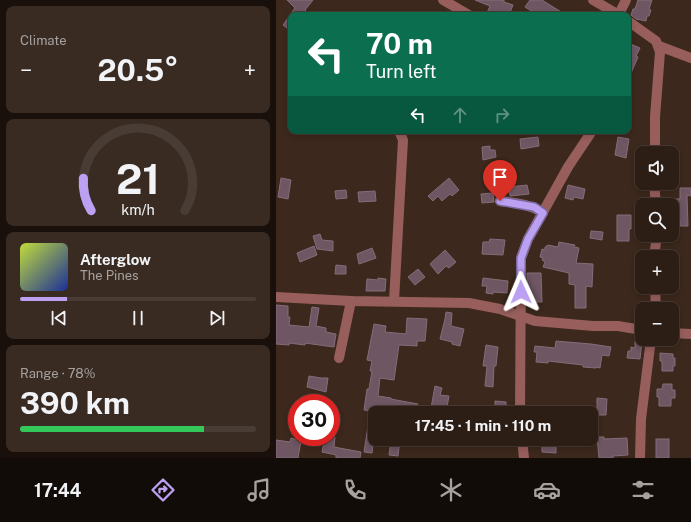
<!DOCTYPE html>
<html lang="en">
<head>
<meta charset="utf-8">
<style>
  :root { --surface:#2d1e15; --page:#392b22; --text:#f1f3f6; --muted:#a7a2a0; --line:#483c34; --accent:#bca0f2 }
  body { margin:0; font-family:"Public Sans",sans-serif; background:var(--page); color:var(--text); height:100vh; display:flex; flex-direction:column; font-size:15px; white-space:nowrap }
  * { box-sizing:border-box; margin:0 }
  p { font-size:13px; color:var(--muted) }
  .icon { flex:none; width:22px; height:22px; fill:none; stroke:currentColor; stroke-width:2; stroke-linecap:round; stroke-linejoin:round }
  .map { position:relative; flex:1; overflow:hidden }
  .drawer { display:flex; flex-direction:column; gap:6px; padding:6px; background:#19100c; width:276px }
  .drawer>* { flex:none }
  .banner { position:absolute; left:12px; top:12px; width:343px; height:122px; border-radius:8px; box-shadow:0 2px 6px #0003,0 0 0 1px var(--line); background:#0b6e4f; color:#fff; overflow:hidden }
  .controls { position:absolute; left:359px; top:146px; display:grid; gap:8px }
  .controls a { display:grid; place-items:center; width:44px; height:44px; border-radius:8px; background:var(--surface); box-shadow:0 2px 6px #0003,0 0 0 1px var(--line); font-size:20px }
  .speed { position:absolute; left:12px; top:394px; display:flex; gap:8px; font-size:20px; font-weight:700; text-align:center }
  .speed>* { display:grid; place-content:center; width:52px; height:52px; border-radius:50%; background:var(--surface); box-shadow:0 2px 6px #0003,0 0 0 1px var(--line); line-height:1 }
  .speed .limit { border:6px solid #d22; background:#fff; color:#111 }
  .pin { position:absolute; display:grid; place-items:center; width:34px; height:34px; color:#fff; margin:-41px -17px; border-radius:50% 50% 50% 0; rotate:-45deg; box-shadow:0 0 4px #0007 }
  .pin .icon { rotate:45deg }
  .me { position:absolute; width:44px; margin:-22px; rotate:359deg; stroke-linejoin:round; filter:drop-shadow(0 0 3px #0008) }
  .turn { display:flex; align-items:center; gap:14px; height:84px; padding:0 12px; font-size:18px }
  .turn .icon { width:52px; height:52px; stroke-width:2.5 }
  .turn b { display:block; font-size:28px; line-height:34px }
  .lanes { display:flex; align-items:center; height:38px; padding:0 12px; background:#0003; justify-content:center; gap:20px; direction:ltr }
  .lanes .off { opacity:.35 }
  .big { font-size:30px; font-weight:700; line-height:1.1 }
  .drawer .widget { flex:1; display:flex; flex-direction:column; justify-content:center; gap:6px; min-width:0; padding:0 14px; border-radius:8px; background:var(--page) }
  .drawer .dial { align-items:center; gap:0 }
  .dial svg { height:104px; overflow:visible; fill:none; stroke:var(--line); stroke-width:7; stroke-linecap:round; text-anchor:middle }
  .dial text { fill:var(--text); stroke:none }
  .song { display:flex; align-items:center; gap:12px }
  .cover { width:48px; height:48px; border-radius:6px; background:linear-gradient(135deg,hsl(70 70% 55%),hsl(230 70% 35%)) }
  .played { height:4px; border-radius:2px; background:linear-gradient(90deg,var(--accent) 20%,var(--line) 20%) }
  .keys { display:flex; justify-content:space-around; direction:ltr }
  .heat { display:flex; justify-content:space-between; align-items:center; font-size:22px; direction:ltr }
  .charge { height:6px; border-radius:3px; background:linear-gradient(90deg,#34c759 78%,var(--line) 0) }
  .trip { position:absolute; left:92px; top:406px; width:230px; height:40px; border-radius:8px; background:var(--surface); box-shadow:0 2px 6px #0003,0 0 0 1px var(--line); font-weight:700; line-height:40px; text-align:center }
  .tab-bar { display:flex; height:64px; justify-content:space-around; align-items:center; background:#120c08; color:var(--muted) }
  .tab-bar .icon { width:28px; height:28px }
  .tab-bar .active { color:var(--accent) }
  .tab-bar b { font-size:18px; color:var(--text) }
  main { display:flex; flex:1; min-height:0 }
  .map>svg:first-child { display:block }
  .building { fill:#6e5663; stroke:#856c79 }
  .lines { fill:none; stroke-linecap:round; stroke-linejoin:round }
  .minor { stroke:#975e5c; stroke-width:10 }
  .route-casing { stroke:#7a689d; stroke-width:10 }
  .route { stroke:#bca0f2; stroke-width:7 }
</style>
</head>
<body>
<main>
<section class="drawer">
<div class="widget"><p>Climate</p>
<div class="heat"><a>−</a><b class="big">20.5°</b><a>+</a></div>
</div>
<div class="widget dial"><svg viewBox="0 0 100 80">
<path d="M14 69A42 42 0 1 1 86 69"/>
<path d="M14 69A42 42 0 0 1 8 44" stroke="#bca0f2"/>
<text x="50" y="56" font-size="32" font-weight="700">21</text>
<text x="50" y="72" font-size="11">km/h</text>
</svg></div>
<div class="widget">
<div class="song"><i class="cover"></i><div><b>Afterglow</b><p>The Pines</p></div></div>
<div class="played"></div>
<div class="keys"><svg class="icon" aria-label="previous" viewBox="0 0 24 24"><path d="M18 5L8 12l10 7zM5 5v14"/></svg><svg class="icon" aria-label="pause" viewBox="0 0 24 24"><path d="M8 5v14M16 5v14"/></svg><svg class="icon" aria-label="next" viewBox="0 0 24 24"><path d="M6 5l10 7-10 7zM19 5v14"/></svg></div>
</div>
<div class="widget"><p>Range · 78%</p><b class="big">390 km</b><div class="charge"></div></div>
</section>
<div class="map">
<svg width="415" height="458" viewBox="0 0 415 458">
  <rect width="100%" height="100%" fill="#3c281c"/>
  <g class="building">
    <path d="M11 0H37L29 10 34 15H15V31L7 25 19 8Z"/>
    <path d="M199 0H228V2L237 5 233 15H210L214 6Z"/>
    <path d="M254 0H266L290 15H262L249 7Z"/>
    <path d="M362 0H376L373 9 375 10 373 16H371L370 21 360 19 355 15 357 9H359Z"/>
    <path d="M352 43 364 48 360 56 362 57 352 80Z"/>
    <path d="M262 137 263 146 245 149 244 139Z"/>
    <path d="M342 137 353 139 350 158 339 155Z"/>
    <path d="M214 146V150H219L220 157 207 160 206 147Z"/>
    <path d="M5 178 15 180 12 199 2 197Z"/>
    <path d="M173 178 183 190 176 196 174 194 166 201 162 196 157 201 152 196Z"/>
    <path d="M251 185 253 194 234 196 233 187Z"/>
    <path d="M292 185 309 189 307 199 298 197 297 200 289 198Z"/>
    <path d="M404 188H415V196L411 195 412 226H404V221H400V217H398V199H404Z"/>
    <path d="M70 190 71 198 60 199 59 191Z"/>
    <path d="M99 191 100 201 83 202 82 192Z"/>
    <path d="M217 193 218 202 206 203 205 194Z"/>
    <path d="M341 215H355V229H353V241H341Z"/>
    <path d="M315 231 327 232 326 240 314 238Z"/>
    <path d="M44 234 46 240 57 241V251L41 249 37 236Z"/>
    <path d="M214 239 229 240 227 255 206 254 207 242H213Z"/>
    <path d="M283 242 299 245 298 247 303 248 300 263 317 264 316 287 310 286V308H299V285L293 284V273L267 267 269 262 266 260 267 258 264 257 266 249 269 250V247L272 245 282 247Z"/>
    <path d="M38 246 41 255 24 262 21 253Z"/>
    <path d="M96 248 100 258 83 264 81 254Z"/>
    <path d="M169 250 180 262 173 268 170 266 162 274 154 264Z"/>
    <path d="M60 265 70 266V274H59Z"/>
    <path d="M142 269 149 277 139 285 132 277Z"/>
    <path d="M251 273H265L266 302H251Z"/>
    <path d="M102 278 110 279 109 291H90L91 279 102 280Z"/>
    <path d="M207 278 232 281 231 293 217 292V294L210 293 211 286H206Z"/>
    <path d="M0 305 12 306V317H14L13 325 33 327 36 307 43 308 40 326 50 328V332L60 334 58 347 29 343V345L13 343V345L0 344Z"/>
    <path d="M170 312 176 313 175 326 188 329 184 346 176 344V342L164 339 169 319Z"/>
    <path d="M131 318 151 319 149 341H141V346L123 345 118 380 104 378 102 396 115 398V399L142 404 141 406 155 408 159 386 166 388 164 395 173 396 170 413H129L114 410 113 413H102V412L88 410 91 389H93L96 371H94L96 361 91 360 98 324 110 326 109 332 130 334Z"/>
    <path d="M280 341 315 344 335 347 333 356 326 355 324 368 320 367V368L307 367V365L272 361V363L260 362 261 352H258L259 346 279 348Z"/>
    <path d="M359 341H366L364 359 351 358 352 351H355V347L359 348Z"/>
    <path d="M210 345 222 347 220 366H218L217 387 209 386 211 366H207Z"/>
    <path d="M384 353 397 354V358H399V366H397V371H386V361H384Z"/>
    <path d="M33 376 45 378H52L50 392 31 387Z"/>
    <path d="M387 384H396V390H399V398H395V406H383V397H381V389H386Z"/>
    <path d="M321 398 331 399 330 415H321Z"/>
    <path d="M219 401 230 402V408H234V413H207V406L219 407Z"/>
    <path d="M92 426 99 427 96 453 88 452Z"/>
    <path d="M49 437H59L58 447 85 452 84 458H60V455L46 452Z"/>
    <path d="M321 437H328V439L351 438 352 455 337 456V458H323Z"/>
    <path d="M15 438 25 441 22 458H0V440L14 442Z"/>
    <path d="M116 439H124L122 456 113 455 115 441H116Z"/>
    <path d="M266 439H280V453L266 452Z"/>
    <rect x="380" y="439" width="13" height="19"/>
  </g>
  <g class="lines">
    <g class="minor">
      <path d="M167 0 193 15"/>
      <path d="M317 0 343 15"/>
      <path d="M343 14 350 0"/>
      <path d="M352 21 380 41 384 52 379 117V153"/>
      <path d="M383 46 415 58"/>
      <path d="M378 183 380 205"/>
      <path d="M224 201C240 203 254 204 267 213"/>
      <path d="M378 257 381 235"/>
      <path d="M379 287 380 309"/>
      <path d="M0 297 75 301 193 303 224 309 259 321 317 326H342L366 330"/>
      <path d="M118 301 127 140 123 131"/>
      <path d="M396 333 415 334"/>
      <path d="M63 358 75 301"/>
      <path d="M244 413 245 258 252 239 292 167 316 131"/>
      <path d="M246 439 248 458"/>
      <path d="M364 458 365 419 375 339"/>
    </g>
  </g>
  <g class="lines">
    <defs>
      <path id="route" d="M224 201 258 207 267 213 252 239 245 258V292"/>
    </defs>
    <use href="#route" class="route-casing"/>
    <use href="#route" class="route"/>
  </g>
</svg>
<div class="controls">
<a><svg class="icon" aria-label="sound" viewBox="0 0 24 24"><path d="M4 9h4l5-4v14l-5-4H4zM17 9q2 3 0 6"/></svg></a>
<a><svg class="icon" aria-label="search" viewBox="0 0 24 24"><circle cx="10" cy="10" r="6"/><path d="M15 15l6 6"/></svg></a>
<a>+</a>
<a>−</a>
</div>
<div class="speed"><div class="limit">30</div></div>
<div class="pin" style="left:224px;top:201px;background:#d93025"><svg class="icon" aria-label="arrive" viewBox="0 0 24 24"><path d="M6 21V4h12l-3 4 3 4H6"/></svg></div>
<svg class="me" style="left:245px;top:292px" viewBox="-20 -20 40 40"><path d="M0-17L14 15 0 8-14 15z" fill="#bca0f2" stroke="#fff" stroke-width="4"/></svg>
<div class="trip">17:45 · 1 min · 110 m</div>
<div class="banner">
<div class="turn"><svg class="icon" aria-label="left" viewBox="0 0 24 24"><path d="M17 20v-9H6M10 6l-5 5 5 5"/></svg><div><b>70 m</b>Turn left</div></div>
<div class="lanes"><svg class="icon" aria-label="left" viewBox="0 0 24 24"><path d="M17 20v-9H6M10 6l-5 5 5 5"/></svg><svg class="icon off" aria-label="ahead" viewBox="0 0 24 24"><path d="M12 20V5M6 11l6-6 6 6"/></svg><svg class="icon off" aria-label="right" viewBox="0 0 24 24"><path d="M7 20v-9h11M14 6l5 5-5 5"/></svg></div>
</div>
</div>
</main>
<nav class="tab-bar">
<b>17:44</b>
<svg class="icon active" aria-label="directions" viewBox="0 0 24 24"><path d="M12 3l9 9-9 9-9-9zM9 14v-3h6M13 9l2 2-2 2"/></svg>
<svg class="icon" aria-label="music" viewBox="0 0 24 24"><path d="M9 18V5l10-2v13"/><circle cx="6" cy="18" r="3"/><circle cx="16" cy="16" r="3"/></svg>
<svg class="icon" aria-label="phone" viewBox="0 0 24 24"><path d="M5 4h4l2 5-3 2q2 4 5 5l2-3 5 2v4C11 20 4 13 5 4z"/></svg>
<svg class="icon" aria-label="climate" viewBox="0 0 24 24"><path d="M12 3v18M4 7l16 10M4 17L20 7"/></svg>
<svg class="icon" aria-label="car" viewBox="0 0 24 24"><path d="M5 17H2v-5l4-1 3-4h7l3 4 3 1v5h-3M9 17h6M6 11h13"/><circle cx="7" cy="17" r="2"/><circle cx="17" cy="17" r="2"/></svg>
<svg class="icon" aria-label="filters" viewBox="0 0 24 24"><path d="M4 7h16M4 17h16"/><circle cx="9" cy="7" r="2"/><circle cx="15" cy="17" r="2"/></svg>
</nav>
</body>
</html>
